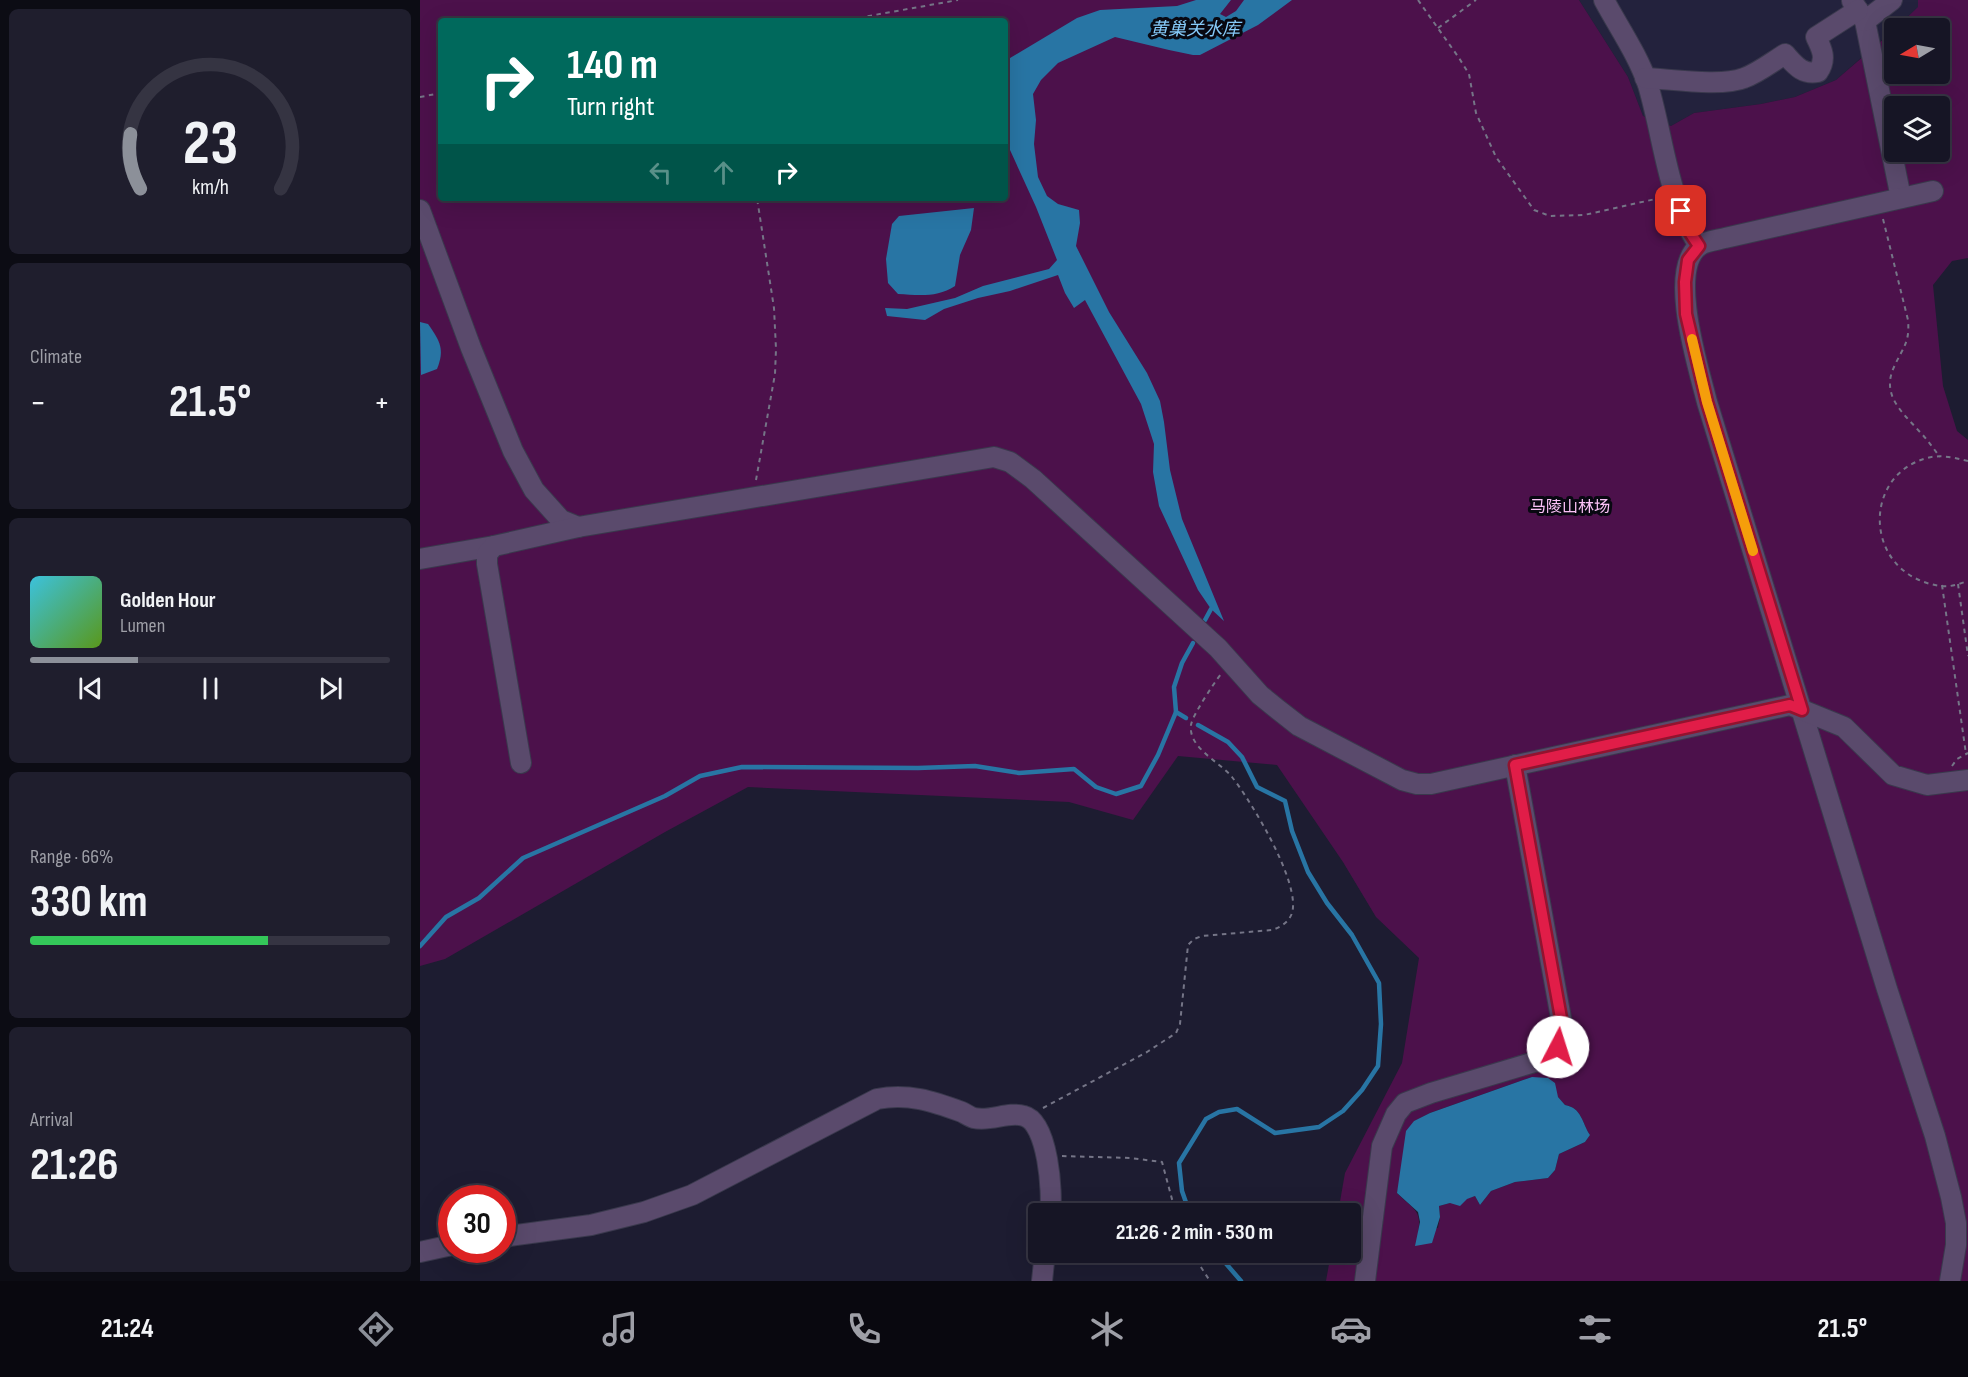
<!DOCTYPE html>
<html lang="en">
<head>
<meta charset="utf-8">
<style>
  :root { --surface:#161525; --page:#1f1e2d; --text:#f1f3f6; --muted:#9e9fa7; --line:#353442; --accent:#8c9099 }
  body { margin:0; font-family:"Sofia Sans Condensed","Noto Sans SC",sans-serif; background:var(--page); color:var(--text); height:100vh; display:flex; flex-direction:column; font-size:22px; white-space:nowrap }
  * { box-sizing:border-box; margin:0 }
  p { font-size:20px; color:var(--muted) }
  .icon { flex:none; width:33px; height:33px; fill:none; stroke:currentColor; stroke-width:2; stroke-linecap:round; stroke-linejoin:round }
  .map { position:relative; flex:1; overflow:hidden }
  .drawer { display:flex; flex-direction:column; gap:9px; padding:9px; background:#0c0c14; width:420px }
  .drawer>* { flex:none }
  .top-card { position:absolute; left:18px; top:18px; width:570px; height:183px; border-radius:6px; box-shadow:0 6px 24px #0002,0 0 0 2px var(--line); background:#00695c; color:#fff; overflow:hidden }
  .needle { width:39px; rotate:260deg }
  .fabs { position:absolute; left:1464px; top:18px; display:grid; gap:12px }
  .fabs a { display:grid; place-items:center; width:66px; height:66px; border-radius:6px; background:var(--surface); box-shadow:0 6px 24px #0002,0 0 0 2px var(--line); font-size:30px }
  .speed { position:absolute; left:18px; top:1185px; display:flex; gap:12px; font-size:30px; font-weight:700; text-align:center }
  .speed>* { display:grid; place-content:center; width:78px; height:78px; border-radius:50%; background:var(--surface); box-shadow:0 6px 24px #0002,0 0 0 2px var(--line); line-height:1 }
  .speed .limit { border:9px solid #d22; background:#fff; color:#111 }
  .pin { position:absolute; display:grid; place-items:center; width:51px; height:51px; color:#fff; margin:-26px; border-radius:12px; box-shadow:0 3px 9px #0006 }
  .me { position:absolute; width:66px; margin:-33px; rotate:5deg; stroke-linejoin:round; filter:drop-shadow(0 0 4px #0008) }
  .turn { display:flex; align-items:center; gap:21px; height:126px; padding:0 30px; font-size:27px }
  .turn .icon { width:78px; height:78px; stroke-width:2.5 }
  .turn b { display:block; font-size:42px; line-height:51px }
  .lanes { display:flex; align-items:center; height:57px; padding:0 30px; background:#0003; justify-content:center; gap:30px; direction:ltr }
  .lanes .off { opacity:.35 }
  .big { font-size:45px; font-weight:700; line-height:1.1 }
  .drawer .widget { flex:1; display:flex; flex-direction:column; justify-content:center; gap:9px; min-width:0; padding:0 21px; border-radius:9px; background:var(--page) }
  .drawer .dial { align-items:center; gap:0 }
  .dial svg { height:156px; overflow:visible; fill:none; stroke:var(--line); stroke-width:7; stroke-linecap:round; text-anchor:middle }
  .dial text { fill:var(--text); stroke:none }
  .song { display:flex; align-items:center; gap:18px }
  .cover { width:72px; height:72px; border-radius:9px; background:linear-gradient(135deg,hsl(190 70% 55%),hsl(90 70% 35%)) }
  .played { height:6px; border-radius:3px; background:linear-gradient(90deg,var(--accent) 30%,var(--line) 30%) }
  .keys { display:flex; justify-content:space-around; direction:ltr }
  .heat { display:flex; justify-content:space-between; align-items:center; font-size:33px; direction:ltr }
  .charge { height:9px; border-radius:4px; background:linear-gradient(90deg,#34c759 66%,var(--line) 0) }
  .trip { position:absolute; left:608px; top:1203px; width:333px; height:60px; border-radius:6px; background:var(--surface); box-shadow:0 6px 24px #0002,0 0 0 2px var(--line); font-weight:700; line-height:60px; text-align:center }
  .tab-bar { display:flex; height:96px; justify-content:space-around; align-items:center; background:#09080f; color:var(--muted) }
  .tab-bar .icon { width:42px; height:42px }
  .tab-bar .active { color:var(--accent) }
  .tab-bar b { font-size:27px; color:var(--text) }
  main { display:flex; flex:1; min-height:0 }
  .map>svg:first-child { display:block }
  .built { fill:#23223d }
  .green { fill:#4c114b; fill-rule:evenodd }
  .water { fill:#2875a4 }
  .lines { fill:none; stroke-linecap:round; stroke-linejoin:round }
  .stream { stroke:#2875a4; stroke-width:4.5 }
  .minor-casing { stroke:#3a394d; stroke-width:22 }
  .path { stroke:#757587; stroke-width:2; stroke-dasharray:4.5 4.5; stroke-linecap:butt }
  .minor { stroke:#5a4a6c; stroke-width:20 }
  .route-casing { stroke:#92132f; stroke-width:15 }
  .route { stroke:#e11d48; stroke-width:10 }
  .slow { stroke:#f59e0b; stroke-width:10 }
  .labels { text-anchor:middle; stroke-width:6; stroke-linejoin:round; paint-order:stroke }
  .park-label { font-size:16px; fill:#fbc1f7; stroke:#080811 }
  .water-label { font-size:18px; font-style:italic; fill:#86caf9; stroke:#080811 }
</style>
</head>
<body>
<main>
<section class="drawer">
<div class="widget dial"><svg viewBox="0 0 100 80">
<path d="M14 69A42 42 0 1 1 86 69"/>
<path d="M14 69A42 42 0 0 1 9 41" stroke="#8c9099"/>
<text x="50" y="56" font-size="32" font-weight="700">23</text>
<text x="50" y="72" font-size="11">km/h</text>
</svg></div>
<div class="widget"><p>Climate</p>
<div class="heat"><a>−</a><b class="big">21.5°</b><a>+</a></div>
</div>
<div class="widget">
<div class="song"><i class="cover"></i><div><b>Golden Hour</b><p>Lumen</p></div></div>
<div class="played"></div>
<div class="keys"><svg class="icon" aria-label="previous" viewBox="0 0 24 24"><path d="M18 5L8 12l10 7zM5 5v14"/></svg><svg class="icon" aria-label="pause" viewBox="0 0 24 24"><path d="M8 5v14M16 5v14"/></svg><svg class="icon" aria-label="next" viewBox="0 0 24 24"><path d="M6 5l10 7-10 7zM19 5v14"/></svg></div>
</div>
<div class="widget"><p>Range · 66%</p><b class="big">330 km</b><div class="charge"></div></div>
<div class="widget"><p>Arrival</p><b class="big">21:26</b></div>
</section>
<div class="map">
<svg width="1548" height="1281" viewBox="0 0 1548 1281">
  <rect width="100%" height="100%" fill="#1d1c31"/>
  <path class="built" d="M1159 0H1498L1499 7 1416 80 1375 97 1341 104 1274 113 1251 126 1223 116 1208 77Z"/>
  <path class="green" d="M0 0H1159L1208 77 1223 116 1251 126 1274 113 1341 104 1375 97 1416 80 1474 30V74H1520V28H1476L1498 7V0H1548V258L1532 261 1513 285 1523 386 1537 431 1548 440V1281H906L911 1253 930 1252V1214L918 1213 925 1173 982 1063 999 958 956 917 923 862 857 765 758 756 713 820 649 802 328 787 245 832 25 959 0 966ZM21 21H585V198H21ZM1474 106H1520V152H1474ZM1112 1077 1138 1097 1145 1105C1162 1108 1162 1123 1170 1135L1165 1142 1139 1154 1135 1170 1128 1178 1095 1182 1071 1191 1060 1205 1055 1196 1019 1206 1020 1217 1018 1228 998 1231C1003 1210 990 1207 977 1193L994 1121 1010 1113Z"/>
  <g class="water">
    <path d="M776 0H811L800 14 806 17 816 11 824 0H872L838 25 780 55H773L749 50 695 37 638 63 621 80 613 94 616 120 614 144 618 177 627 196 638 204 659 210 660 223 656 246 689 312 727 373 740 401 744 422 750 470 762 519 804 621 791 609 778 590 739 506 733 472 734 444 721 404 665 300 654 308 645 293 638 275 590 291 558 298 524 309 505 320 467 316 465 308 487 309 535 298 563 286 629 269 637 260 616 207 585 139V61L657 18 680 10 757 6Z"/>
    <path d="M554 208 551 230 540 255 535 286C517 298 498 295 478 294L468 283 466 259 472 224 479 216Z"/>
    <path d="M0 322 8 324C20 341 25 349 17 369L1 375Z"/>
    <path d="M1112 1077 1128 1078 1135 1083 1138 1097 1145 1105C1162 1108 1162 1123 1170 1135L1165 1142 1139 1154 1135 1170 1128 1178 1095 1182 1071 1191 1060 1205 1055 1196 1047 1199 1040 1206 1030 1203 1019 1206 1020 1217 1012 1243 995 1246 1000 1222 998 1212 977 1193 986 1131 994 1121 1010 1113Z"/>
  </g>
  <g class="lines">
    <g class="stream">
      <path d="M785 620 791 609"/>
      <path d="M766 718 756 712 754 687 762 663 773 643"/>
      <path d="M0 946 26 917 59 898 103 858 245 796 280 776 322 767 498 768 555 766 599 773 654 769 676 787 696 794 721 786 738 755 756 712"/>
      <path d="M770 1214 762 1191 759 1163 786 1119 799 1112 817 1109 855 1133 899 1127 923 1111 942 1090 958 1066 961 1024 959 983 932 935 907 903 888 872 872 831 865 801 837 787 822 757 808 742 778 725"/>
      <path d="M796 1252 821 1281"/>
    </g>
    <defs>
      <g id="minor">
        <path d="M1184 0C1199 28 1218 55 1228 85 1244 139 1247 198 1279 246"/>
        <path d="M1432 1 1445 21 1481 198"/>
        <path d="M1445 21 1472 0"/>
        <path d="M1225 78C1250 79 1302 87 1324 78 1338 73 1352 62 1365 54 1375 65 1382 75 1398 72 1407 59 1402 49 1396 37L1438 10"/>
        <path d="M1513 191 1305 238C1298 240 1285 241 1279 246 1247 270 1279 369 1287 402L1467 989 1515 1136 1531 1197 1536 1223V1245L1530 1281"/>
        <path d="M0 210 51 348 93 451 114 490 141 520 158 527"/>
        <path d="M0 559 74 546"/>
        <path d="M101 763 67 564V554L74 546 158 527 574 457 590 462 613 479 798 648 840 695 856 708 879 726 982 780 997 784H1011L1370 705 1424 727 1473 775 1507 785 1548 780"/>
        <path d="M82 1237 171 1225 224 1212 272 1195 457 1099C488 1093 512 1101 542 1112 546 1114 550 1117 554 1118 571 1122 588 1111 604 1116 628 1122 633 1193 630 1214"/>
        <path d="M0 1252 32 1245"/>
        <path d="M622 1281 625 1252"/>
        <path d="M945 1281 962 1146 976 1114 985 1103 1011 1093 1128 1058 1138 1047 1143 1029 1095 765"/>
      </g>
    </defs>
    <use href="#minor" class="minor-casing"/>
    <g class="path">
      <path d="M998 0 1039 58 1049 74 1056 113 1076 157 1114 210 1130 216 1164 215 1240 198"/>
      <path d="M421 21 538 0"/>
      <path d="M1018 28 1056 0"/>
      <path d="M0 97 21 93"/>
      <path d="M1463 219 1488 320C1490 343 1483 347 1474 367 1461 395 1482 412 1499 431 1507 439 1513 448 1520 457"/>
      <path d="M1548 461C1535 458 1521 454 1507 458 1447 474 1444 556 1499 580 1508 584 1520 587 1530 586 1536 585 1542 583 1548 581"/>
      <path d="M336 480 355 374 356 349 354 308 337 198"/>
      <path d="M1538 584 1548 656"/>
      <path d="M1522 585 1546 754"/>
      <path d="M1532 766 1537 759 1548 753"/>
      <path d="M623 1108 727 1052 756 1033 760 1024 768 945 774 939 782 936 852 930C861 927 869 922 872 913 881 883 831 801 812 777 800 762 768 748 771 725 772 716 794 683 801 674"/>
      <path d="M642 1156 710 1158 742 1162 756 1214"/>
      <path d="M771 1252 790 1281"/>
    </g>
    <use href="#minor" class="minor"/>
  </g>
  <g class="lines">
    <defs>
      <path id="route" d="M1138 1047 1143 1029 1095 765 1370 705 1382 710 1287 402 1266 314 1265 282 1268 260 1279 246 1267 228 1261 211"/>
    </defs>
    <use href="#route" class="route-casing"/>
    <use href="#route" class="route"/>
    <path class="slow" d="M1272 339 1287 402 1333 551"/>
  </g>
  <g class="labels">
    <g class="park-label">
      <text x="1150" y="512">马陵山林场</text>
    </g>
    <g class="water-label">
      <text x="775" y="35">黄巢关水库</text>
    </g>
  </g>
</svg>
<div class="fabs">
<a><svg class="needle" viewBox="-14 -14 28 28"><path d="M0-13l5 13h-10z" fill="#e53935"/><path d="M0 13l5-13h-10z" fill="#9e9fa7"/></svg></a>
<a><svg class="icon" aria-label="layers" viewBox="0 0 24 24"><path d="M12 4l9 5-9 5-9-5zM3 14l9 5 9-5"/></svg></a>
</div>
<div class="speed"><div class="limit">30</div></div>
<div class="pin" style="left:1261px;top:211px;background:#d93025"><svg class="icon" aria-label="arrive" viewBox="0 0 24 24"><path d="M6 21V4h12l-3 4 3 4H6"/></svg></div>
<svg class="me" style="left:1138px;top:1047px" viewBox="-20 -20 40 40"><circle r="19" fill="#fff"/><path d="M0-13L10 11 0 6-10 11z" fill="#e11d48"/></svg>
<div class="trip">21:26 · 2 min · 530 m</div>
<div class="top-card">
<div class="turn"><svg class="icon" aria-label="right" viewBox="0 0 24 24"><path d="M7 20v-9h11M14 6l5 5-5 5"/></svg><div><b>140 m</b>Turn right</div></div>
<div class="lanes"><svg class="icon off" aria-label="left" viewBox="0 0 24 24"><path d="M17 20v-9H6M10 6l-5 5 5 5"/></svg><svg class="icon off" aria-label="ahead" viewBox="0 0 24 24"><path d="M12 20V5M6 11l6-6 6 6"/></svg><svg class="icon" aria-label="right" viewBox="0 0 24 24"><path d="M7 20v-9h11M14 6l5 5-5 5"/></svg></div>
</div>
</div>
</main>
<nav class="tab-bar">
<b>21:24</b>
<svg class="icon active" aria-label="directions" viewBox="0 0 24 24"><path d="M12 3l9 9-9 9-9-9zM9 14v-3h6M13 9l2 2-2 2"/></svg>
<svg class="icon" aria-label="music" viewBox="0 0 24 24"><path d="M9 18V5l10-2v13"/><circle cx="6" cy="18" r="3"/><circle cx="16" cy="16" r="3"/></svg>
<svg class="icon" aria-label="phone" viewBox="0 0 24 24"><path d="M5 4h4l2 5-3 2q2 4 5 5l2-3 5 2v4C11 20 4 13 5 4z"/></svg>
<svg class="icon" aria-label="climate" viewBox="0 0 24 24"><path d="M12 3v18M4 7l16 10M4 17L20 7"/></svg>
<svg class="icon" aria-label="car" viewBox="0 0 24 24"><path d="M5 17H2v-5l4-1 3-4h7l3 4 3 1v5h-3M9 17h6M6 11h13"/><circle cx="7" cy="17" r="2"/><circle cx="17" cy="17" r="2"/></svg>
<svg class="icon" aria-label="filters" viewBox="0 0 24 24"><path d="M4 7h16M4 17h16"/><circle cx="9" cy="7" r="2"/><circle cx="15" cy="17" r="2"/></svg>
<b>21.5°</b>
</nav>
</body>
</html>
